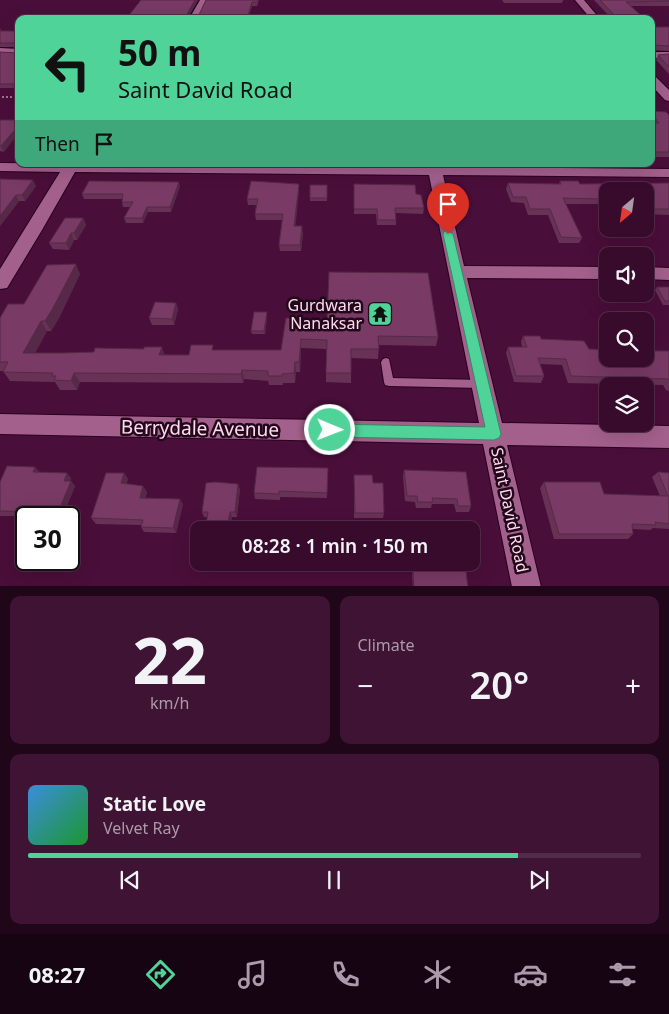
<!DOCTYPE html>
<html lang="en">
<head>
<meta charset="utf-8">
<style>
  :root { --surface:#380a2c; --page:#3f1334; --text:#f1f3f6; --muted:#ab9aa9; --line:#522b48; --accent:#4fd399 }
  body { margin:0; font-family:"Noto Sans",sans-serif; background:var(--page); color:var(--text); height:100vh; display:flex; flex-direction:column; font-size:19px; white-space:nowrap }
  * { box-sizing:border-box; margin:0 }
  p { font-size:16px; color:var(--muted) }
  .icon { flex:none; width:28px; height:28px; fill:none; stroke:currentColor; stroke-width:2; stroke-linecap:round; stroke-linejoin:round }
  .map { position:relative; height:586px; overflow:hidden }
  .side { display:flex; flex-direction:column; gap:10px; padding:10px; background:#1f0618; flex:1 }
  .side>* { flex:none }
  .banner { position:absolute; left:15px; top:15px; width:640px; height:152px; border-radius:10px; box-shadow:0 5px 20px #0002,0 0 0 1px var(--line); background:#4fd399; color:#111; overflow:hidden }
  .needle { width:32px; rotate:209deg }
  .fabs { position:absolute; left:599px; top:182px; display:grid; gap:10px }
  .fabs a { display:grid; place-items:center; width:55px; height:55px; border-radius:10px; background:var(--surface); box-shadow:0 5px 20px #0002,0 0 0 1px var(--line); font-size:25px }
  .speed { position:absolute; left:15px; top:506px; display:flex; gap:10px; font-size:25px; font-weight:700; text-align:center }
  .speed>* { display:grid; place-content:center; width:65px; height:65px; border-radius:50%; background:var(--surface); box-shadow:0 5px 20px #0002,0 0 0 1px var(--line); line-height:1 }
  .speed .limit { border:2px solid #111; border-radius:8px; background:#fff; color:#111 }
  .pin { position:absolute; display:grid; place-items:center; width:42px; height:42px; color:#fff; margin:-51px -21px; border-radius:50% 50% 50% 0; rotate:-45deg; box-shadow:0 0 5px #0007 }
  .pin .icon { rotate:45deg }
  .me { position:absolute; width:55px; margin:-28px; rotate:91deg; stroke-linejoin:round; filter:drop-shadow(0 0 4px #0008) }
  .turn { display:flex; align-items:center; gap:18px; height:105px; padding:0 20px; font-size:22px }
  .turn .icon { width:65px; height:65px; stroke-width:2.5 }
  .turn b { display:block; font-size:35px; line-height:42px }
  .then { display:flex; align-items:center; height:48px; padding:0 20px; background:#0003; gap:10px; font-size:19px }
  .big { font-size:38px; font-weight:600; line-height:1.1 }
  .side .widget { flex:1; display:flex; flex-direction:column; justify-content:center; gap:8px; min-width:0; padding:0 18px; border-radius:10px; background:var(--page) }
  .side .dial { align-items:center; gap:0 }
  .dial b { font-size:65px; line-height:1 }
  .song { display:flex; align-items:center; gap:15px }
  .cover { width:60px; height:60px; border-radius:8px; background:linear-gradient(135deg,hsl(210 70% 55%),hsl(130 70% 35%)) }
  .played { height:5px; border-radius:2px; background:linear-gradient(90deg,var(--accent) 80%,var(--line) 80%) }
  .keys { display:flex; justify-content:space-around; direction:ltr }
  .heat { display:flex; justify-content:space-between; align-items:center; font-size:28px; direction:ltr }
  .side .tiles { flex:1; display:grid; gap:10px; grid-template-columns:1fr 1fr }
  .widget:last-child { grid-column:span 2 }
  .trip { position:absolute; left:190px; top:521px; width:290px; height:50px; border-radius:10px; background:var(--surface); box-shadow:0 5px 20px #0002,0 0 0 1px var(--line); font-weight:600; line-height:50px; text-align:center }
  .dock { display:flex; height:80px; justify-content:space-around; align-items:center; background:#160412; color:var(--muted) }
  .dock .icon { width:35px; height:35px }
  .dock .active { color:var(--accent) }
  .dock b { font-size:22px; color:var(--text) }
  .map>svg:first-child { display:block }
  .lines { fill:none; stroke-linecap:round; stroke-linejoin:round }
  .lane-casing { stroke:#29001e; stroke-width:2 }
  .street-casing { stroke:#29001e; stroke-width:2 }
  .path { stroke:#a37293; stroke-width:2; stroke-dasharray:2 2; stroke-linecap:butt }
  .lane { fill:#a3608c; fill-rule:evenodd }
  .street { fill:#a3608c; fill-rule:evenodd }
  .wall { fill:#683257 }
  .shaded-wall { fill:#552947 }
  .building { fill:#793a65; stroke:#552947 }
  .route { fill:#4fd399; stroke:#338963 }
  .labels { text-anchor:middle; stroke-width:5; stroke-linejoin:round; paint-order:stroke }
  .poi-label { font-size:16px; fill:#ffd9f0; stroke:#22091a; text-anchor:end }
  .street-label { font-size:16px; fill:#ffd9f0; stroke:#22091a }
  .near-street-label { font-size:19px; fill:#ffd9f0; stroke:#22091a }
</style>
</head>
<body>
<div class="map">
<svg width="669" height="587" viewBox="0 0 669 587">
  <rect width="100%" height="100%" fill="#4a0e3a"/>
  <g class="lines">
    <defs>
      <path id="lane" d="M386 358 389 359 393 378 482 380 486 381 487 384 486 387 482 388 389 386 385 385 384 382 381 362 383 359Z"/>
      <g id="street">
        <path d="M200 0H208L199 19H189Z"/>
        <path d="M575 0H584L600 19H591Z"/>
        <path d="M0 48 19 49V55L0 54Z"/>
        <rect x="651" y="52" width="18" height="6"/>
        <path d="M651 75 655 76 669 90V101L665 100 651 85Z"/>
        <path d="M0 163 669 169V177L443 175 464 266 608 267V279L467 278 502 423 669 426V448L507 445 541 587H512L483 444 0 434V414L479 423 429 175 75 172 42 230 7 288 0 289V269L60 172 0 171Z"/>
        <path d="M645 267 669 268V280L645 279Z"/>
      </g>
    </defs>
    <use href="#lane" class="lane-casing"/>
    <use href="#street" class="street-casing"/>
    <path class="path" d="M2 97H19"/>
    <use href="#lane" class="lane"/>
    <use href="#street" class="street"/>
  </g>
  <g class="wall">
    <path d="M141 0H198L188 17H198L259 0 257 6H252L248 19H126Z"/>
    <path d="M502 0H563L562 3H504Z"/>
    <path d="M594 0H669V6H631L645 19H612Z"/>
    <path d="M651 24 656 27H669V51L651 50Z"/>
    <path d="M0 28 1 31H19L18 47H0Z"/>
    <path d="M19 51V88H0V52L17 53Z"/>
    <path d="M669 54V74L656 60 658 55Z"/>
    <path d="M651 111 669 115V157H652L651 156V123H653L651 120Z"/>
    <path d="M0 120 4 152 0 151Z"/>
    <path d="M0 179 36 186 25 201H19L0 226Z"/>
    <path d="M560 181 580 184 669 183V215L645 214V191H608V214H604L599 204H566L582 238 579 243H559L548 215H528L524 203 511 202 506 189 508 183 559 184Z"/>
    <path d="M299 184V190L295 226 303 233 301 251H280L279 245 282 220H256L255 214 256 205H248L247 199Z"/>
    <path d="M354 184 416 194 424 208 423 214 396 213V225H377L376 214H354Z"/>
    <path d="M327 185V201H310V198Z"/>
    <path d="M180 186 171 212H148L143 223H126L124 218 130 207H123L122 202V199H84L82 194Z"/>
    <path d="M83 218 86 225 77 240H74L69 250 53 249 49 243Z"/>
    <path d="M80 274 59 318 51 331H47L35 353 189 355 214 350H281L286 318 438 337 436 346 379 345 378 359 351 358V383L326 382V349L301 348 300 372H296L295 383H283V385H269L268 381 244 379 243 383 80 382 77 390H60L55 382 10 381 3 371H0V318Z"/>
    <path d="M657 287H669V305H663L655 290Z"/>
    <path d="M176 303 178 309 174 325H152L149 318Z"/>
    <path d="M267 316 265 334H252L251 331Z"/>
    <path d="M523 336 589 349 669 351V391L666 390 663 385 568 383 562 365 540 364 544 376 541 383 514 382 506 353 508 347H522L521 342Z"/>
    <path d="M328 468 327 498 280 497V500L255 499 254 493Z"/>
    <path d="M404 470 471 506 469 512H456L454 504H432L431 508H416L415 502 405 501 403 476Z"/>
    <path d="M39 471V472L71 478 70 481H71L75 486 62 518H34L33 516H0V482Z"/>
    <path d="M658 472 669 473V529L653 528 650 530 633 529V534L628 539H554L540 488 544 482 604 494 660 496 652 477Z"/>
    <path d="M124 473 128 479 126 484 147 492 145 499 183 504 176 533 144 532 141 527V525L96 524 91 518Z"/>
    <path d="M354 475 373 483 384 513 383 518H354Z"/>
    <path d="M240 489 237 517H232L230 528 209 529 206 524 208 517H204L202 512Z"/>
    <path d="M49 560H68L67 563 51 562Z"/>
    <rect x="319" y="562" width="19" height="10"/>
    <path d="M444 562H471L476 565 473 569H466L468 587H413L412 575 413 571H445Z"/>
  </g>
  <g class="shaded-wall">
    <path d="M195 0H198L187 18V14Z"/>
    <path d="M252 2V6L248 19H247Z"/>
    <path d="M19 125V133L4 152 1 146Z"/>
    <path d="M33 180 36 186 25 201 22 195Z"/>
    <path d="M179 182 180 186 171 212 170 207Z"/>
    <path d="M299 184V190L295 232 294 226Z"/>
    <path d="M16 195 19 201 0 226V216Z"/>
    <path d="M147 207 148 212 143 223 142 218Z"/>
    <path d="M83 218 86 225 77 240 74 233Z"/>
    <path d="M302 226 303 233 301 251 300 245Z"/>
    <path d="M71 233 74 240 69 250 66 243Z"/>
    <path d="M76 264 80 274 59 318 51 331 45 321Z"/>
    <path d="M176 303 178 309 174 325 172 319Z"/>
    <path d="M267 312V316L265 334 264 331Z"/>
    <path d="M41 321 47 331 30 362 23 353Z"/>
    <path d="M301 339V348L300 372 299 362Z"/>
    <path d="M162 347 165 357 159 355Z"/>
    <path d="M295 362 296 372 295 383 294 373Z"/>
    <path d="M242 370 244 379 243 383 241 374Z"/>
    <path d="M74 373 80 382 77 390 71 381Z"/>
    <path d="M35 467 39 471 37 477 33 472Z"/>
    <path d="M67 473 71 478 68 486 64 481Z"/>
    <path d="M124 473 128 479 125 488 121 483Z"/>
    <path d="M71 481 75 486 62 518H60L57 515Z"/>
    <path d="M238 484 240 489 237 517 235 512Z"/>
    <path d="M143 486 147 492 144 504 140 498Z"/>
    <path d="M180 499 183 504 176 533 173 528Z"/>
    <path d="M230 512 232 517 230 528 228 523Z"/>
    <path d="M78 522 80 525 69 557V547Z"/>
  </g>
  <g class="building">
    <path d="M141 0H195L187 14 188 17H198L206 0H258L257 2H252L247 19H126Z"/>
    <path d="M600 0H669V1L626 2 645 19H618Z"/>
    <path d="M651 24 656 27H669V46L653 45 651 48Z"/>
    <path d="M0 31H19V49L17 43H0Z"/>
    <path d="M19 51V84H0V52L17 53Z"/>
    <path d="M669 54V67L658 55Z"/>
    <path d="M651 111 666 112 669 115V152H654L651 148V123H659L651 113Z"/>
    <path d="M0 120H19V125L1 146H0Z"/>
    <path d="M0 179 33 180 22 195H16L0 216Z"/>
    <path d="M89 181 179 182 170 207H147L142 218H124L133 202H122L123 194H82Z"/>
    <path d="M251 181 299 184 294 226H302L300 245H279L283 214H255L258 199H247Z"/>
    <path d="M560 181H578L580 184 669 183V209H645V191H608V208H606L601 199 563 198 582 238 561 237 550 209H530L526 197H513L508 183 561 184Z"/>
    <path d="M354 184 415 185 416 194 421 195 424 208H395L396 220H378L377 209H354Z"/>
    <rect x="310" y="185" width="17" height="13"/>
    <path d="M65 218H83L74 233H71L66 243H49Z"/>
    <path d="M76 264 53 308 45 321H41L23 353H63L94 352 95 348 144 349V347H162L159 355H189L191 345H213L212 350H281L286 318 327 319 329 272 428 273 438 337 378 336 379 349H351V373H326L327 340 301 339 299 362H295L294 373 282 374V376H268V371L242 370 241 374 74 373 71 381 54 380 56 376H52L53 373 3 372 8 362H0V318L8 304H24L47 265Z"/>
    <path d="M657 287H669V301H665Z"/>
    <path d="M155 302 176 303 172 319 149 318Z"/>
    <path d="M254 312H267L264 331H251Z"/>
    <path d="M523 336H540L541 339 584 341 589 349 608 350V359H645V336L652 351H669V380L668 379 571 376 566 359 538 358 544 376H516L508 347H527Z"/>
    <path d="M7 466 35 467 33 472 67 473 64 481H71L57 515 31 514 32 512 0 511V482Z"/>
    <path d="M257 467 328 468 327 493 279 491V494L254 493Z"/>
    <path d="M404 470 466 472 471 506H458L457 499 432 498 433 502H418L417 496H407Z"/>
    <path d="M658 472 669 473V524L655 522 656 525 632 524 633 534H559L544 482H600L604 494 668 496Z"/>
    <path d="M106 473H124L121 483 143 486 140 498 180 499 173 528 141 527 143 520 91 518Z"/>
    <path d="M354 475H372L373 483H383L384 513H355Z"/>
    <path d="M215 482 238 484 235 512H230L228 523 206 524 208 512H202L206 483Z"/>
    <path d="M69 522H78L69 547Z"/>
    <path d="M471 544H473L476 565H465L468 587H414L413 571H447L446 562H471Z"/>
    <rect x="319" y="562" width="19" height="7"/>
  </g>
  <path class="route" d="M444 231H448L453 234 501 434 499 438 494 440 330 437 325 435 323 430 325 426 330 424 485 427 443 234Z"/>
  <defs>
    <symbol id="temple-square" viewBox="-11 -11 22 22"><rect x="-9" y="-9" width="18" height="18" rx="4" fill="#4fd399" stroke="#22091a"/><path d="M0-6L5-2H3V0L6.5 2.5H4V6H1.5V3h-3V6H-4V2.5H-6.5L-3 0V-2H-5Z" fill="#111"/></symbol>
  </defs>
  <g fill-rule="evenodd">
    <use href="#temple-square" x="366" y="300" width="28" height="28"/>
  </g>
  <g class="labels">
    <g class="poi-label">
      <text x="362" y="311">Gurdwara<tspan x="362" dy="18">Nanaksar</tspan></text>
    </g>
    <g class="street-label">
      <text transform="translate(510 510) rotate(78)" y="6">Saint David Road</text>
    </g>
    <g class="near-street-label">
      <text transform="translate(200 428) rotate(1)" y="7">Berrydale Avenue</text>
    </g>
  </g>
</svg>
<div class="fabs">
<a><svg class="needle" viewBox="-14 -14 28 28"><path d="M0-13l5 13h-10z" fill="#e53935"/><path d="M0 13l5-13h-10z" fill="#ab9aa9"/></svg></a>
<a><svg class="icon" aria-label="sound" viewBox="0 0 24 24"><path d="M4 9h4l5-4v14l-5-4H4zM17 9q2 3 0 6"/></svg></a>
<a><svg class="icon" aria-label="search" viewBox="0 0 24 24"><circle cx="10" cy="10" r="6"/><path d="M15 15l6 6"/></svg></a>
<a><svg class="icon" aria-label="layers" viewBox="0 0 24 24"><path d="M12 4l9 5-9 5-9-5zM3 14l9 5 9-5"/></svg></a>
</div>
<div class="speed"><div class="limit">30</div></div>
<div class="pin" style="left:448px;top:234px;background:#d93025"><svg class="icon" aria-label="arrive" viewBox="0 0 24 24"><path d="M6 21V4h12l-3 4 3 4H6"/></svg></div>
<svg class="me" style="left:330px;top:430px" viewBox="-20 -20 40 40"><circle r="17" fill="#4fd399" stroke="#fff" stroke-width="3"/><path d="M0-11L8 9 0 5-8 9z" fill="#fff"/></svg>
<div class="trip">08:28 · 1 min · 150 m</div>
<div class="banner">
<div class="turn"><svg class="icon" aria-label="left" viewBox="0 0 24 24"><path d="M17 20v-9H6M10 6l-5 5 5 5"/></svg><div><b>50 m</b>Saint David Road</div></div>
<div class="then">Then<svg class="icon" aria-label="arrive" viewBox="0 0 24 24"><path d="M6 21V4h12l-3 4 3 4H6"/></svg></div>
</div>
</div>
<section class="side">
<div class="tiles">
<div class="widget dial"><b>22</b><p>km/h</p></div>
<div class="widget"><p>Climate</p>
<div class="heat"><a>−</a><b class="big">20°</b><a>+</a></div>
</div>
<div class="widget">
<div class="song"><i class="cover"></i><div><b>Static Love</b><p>Velvet Ray</p></div></div>
<div class="played"></div>
<div class="keys"><svg class="icon" aria-label="previous" viewBox="0 0 24 24"><path d="M18 5L8 12l10 7zM5 5v14"/></svg><svg class="icon" aria-label="pause" viewBox="0 0 24 24"><path d="M8 5v14M16 5v14"/></svg><svg class="icon" aria-label="next" viewBox="0 0 24 24"><path d="M6 5l10 7-10 7zM19 5v14"/></svg></div>
</div>
</div>
</section>
<nav class="dock">
<b>08:27</b>
<svg class="icon active" aria-label="directions" viewBox="0 0 24 24"><path d="M12 3l9 9-9 9-9-9zM9 14v-3h6M13 9l2 2-2 2"/></svg>
<svg class="icon" aria-label="music" viewBox="0 0 24 24"><path d="M9 18V5l10-2v13"/><circle cx="6" cy="18" r="3"/><circle cx="16" cy="16" r="3"/></svg>
<svg class="icon" aria-label="phone" viewBox="0 0 24 24"><path d="M5 4h4l2 5-3 2q2 4 5 5l2-3 5 2v4C11 20 4 13 5 4z"/></svg>
<svg class="icon" aria-label="climate" viewBox="0 0 24 24"><path d="M12 3v18M4 7l16 10M4 17L20 7"/></svg>
<svg class="icon" aria-label="car" viewBox="0 0 24 24"><path d="M5 17H2v-5l4-1 3-4h7l3 4 3 1v5h-3M9 17h6M6 11h13"/><circle cx="7" cy="17" r="2"/><circle cx="17" cy="17" r="2"/></svg>
<svg class="icon" aria-label="filters" viewBox="0 0 24 24"><path d="M4 7h16M4 17h16"/><circle cx="9" cy="7" r="2"/><circle cx="15" cy="17" r="2"/></svg>
</nav>
</body>
</html>
